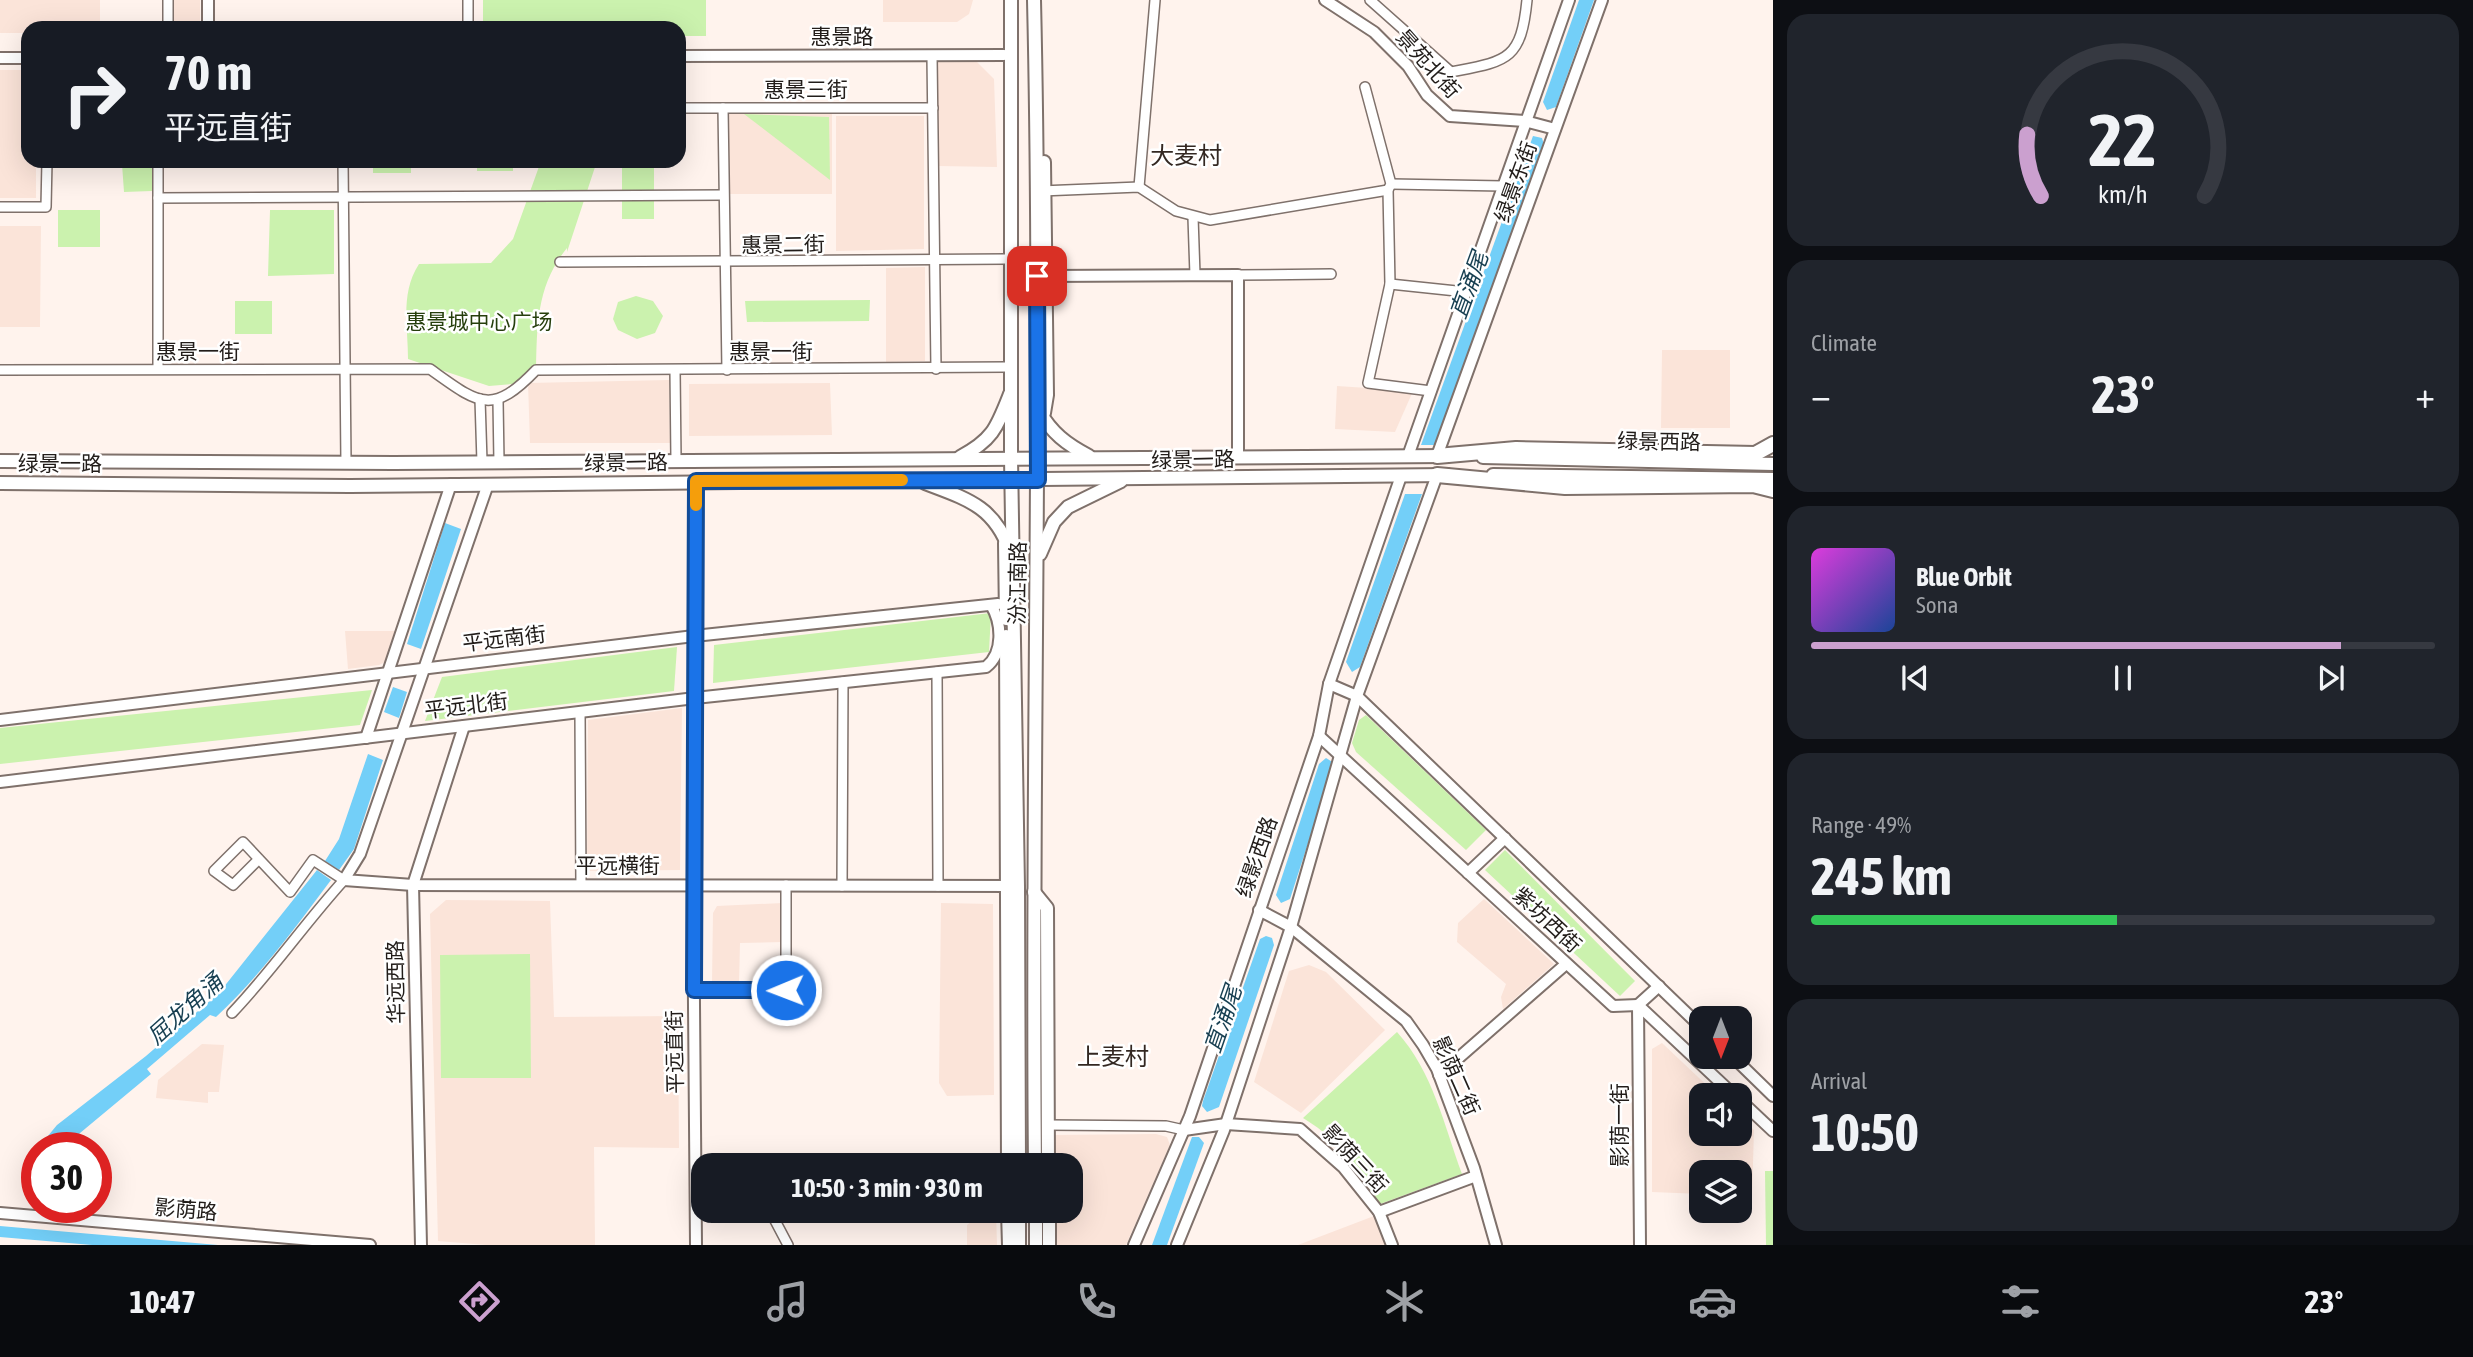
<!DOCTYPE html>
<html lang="en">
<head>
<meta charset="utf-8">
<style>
  :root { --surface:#171b24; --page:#20242c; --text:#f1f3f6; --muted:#9ea1a6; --line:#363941; --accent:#cba0cf }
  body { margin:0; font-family:"Asap Condensed","Noto Sans SC",sans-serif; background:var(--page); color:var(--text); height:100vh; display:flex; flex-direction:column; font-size:26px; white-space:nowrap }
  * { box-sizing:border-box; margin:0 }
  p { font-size:23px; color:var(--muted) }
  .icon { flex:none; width:38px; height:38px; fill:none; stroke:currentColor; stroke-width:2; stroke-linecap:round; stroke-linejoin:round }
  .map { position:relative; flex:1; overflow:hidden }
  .details { display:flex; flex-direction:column; gap:14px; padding:14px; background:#0d0f14; width:700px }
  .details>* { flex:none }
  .top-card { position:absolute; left:21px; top:21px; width:665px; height:147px; border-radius:21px; box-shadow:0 7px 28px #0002; background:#171b24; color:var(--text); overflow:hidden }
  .needle { width:46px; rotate:180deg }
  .fabs { position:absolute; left:1689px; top:1006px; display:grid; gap:14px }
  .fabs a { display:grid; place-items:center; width:63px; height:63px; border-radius:14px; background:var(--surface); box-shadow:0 7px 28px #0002; font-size:35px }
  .speed { position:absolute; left:21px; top:1132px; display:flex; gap:14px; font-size:35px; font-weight:700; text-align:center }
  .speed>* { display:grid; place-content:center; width:91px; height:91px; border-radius:50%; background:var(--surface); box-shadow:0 7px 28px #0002; line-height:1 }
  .speed .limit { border:10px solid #d22; background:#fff; color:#111 }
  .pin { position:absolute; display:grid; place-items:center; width:60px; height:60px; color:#fff; margin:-30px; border-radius:14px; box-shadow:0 4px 10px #0006 }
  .me { position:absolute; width:77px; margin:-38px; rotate:269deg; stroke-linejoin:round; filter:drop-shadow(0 0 5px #0008) }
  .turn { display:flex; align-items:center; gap:24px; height:147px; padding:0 28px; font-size:32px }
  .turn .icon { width:91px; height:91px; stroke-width:2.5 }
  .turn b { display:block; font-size:49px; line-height:60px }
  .big { font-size:52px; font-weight:700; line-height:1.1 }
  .details .card { flex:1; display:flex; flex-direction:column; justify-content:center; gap:10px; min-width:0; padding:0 24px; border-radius:21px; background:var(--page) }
  .details .dial { align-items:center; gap:0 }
  .dial svg { height:182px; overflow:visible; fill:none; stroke:var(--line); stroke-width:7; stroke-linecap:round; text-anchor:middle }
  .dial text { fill:var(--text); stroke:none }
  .song { display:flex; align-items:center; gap:21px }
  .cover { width:84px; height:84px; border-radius:10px; background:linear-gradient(135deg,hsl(300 70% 55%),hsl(220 70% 35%)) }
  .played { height:7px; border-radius:4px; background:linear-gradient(90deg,var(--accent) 85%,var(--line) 85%) }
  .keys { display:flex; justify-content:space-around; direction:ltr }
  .heat { display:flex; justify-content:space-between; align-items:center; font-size:38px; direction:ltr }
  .charge { height:10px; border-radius:5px; background:linear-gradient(90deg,#34c759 49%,var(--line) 0) }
  .trip { position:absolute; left:691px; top:1153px; width:392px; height:70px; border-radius:21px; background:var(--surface); box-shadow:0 7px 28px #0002; font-weight:700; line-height:70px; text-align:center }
  .tab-bar { display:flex; height:112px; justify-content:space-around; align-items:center; background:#090b0e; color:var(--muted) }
  .tab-bar .icon { width:49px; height:49px }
  .tab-bar .active { color:var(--accent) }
  .tab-bar b { font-size:32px; color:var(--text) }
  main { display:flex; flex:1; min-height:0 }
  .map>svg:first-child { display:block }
  .built { fill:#fbe4d9 }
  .green { fill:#cbf2ae }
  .water { fill:#73cff8 }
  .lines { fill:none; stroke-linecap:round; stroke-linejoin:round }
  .minor-casing { stroke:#7f716b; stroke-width:12 }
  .tertiary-casing { stroke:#7f716b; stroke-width:14 }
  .secondary-casing { stroke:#7f716b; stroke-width:16 }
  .trunk-casing { stroke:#7f716b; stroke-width:18 }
  .minor { stroke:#fff; stroke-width:9 }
  .tertiary { stroke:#fff; stroke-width:10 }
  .secondary { stroke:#fff; stroke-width:12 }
  .trunk { stroke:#fff; stroke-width:14 }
  .route-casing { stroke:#114b97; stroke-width:18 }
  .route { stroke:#1a73e8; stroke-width:12 }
  .slow { stroke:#f59e0b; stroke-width:12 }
  .labels { text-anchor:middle; stroke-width:5; stroke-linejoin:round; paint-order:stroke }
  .street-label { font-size:21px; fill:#221d1a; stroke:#fff }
  .park-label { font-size:21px; fill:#263f0d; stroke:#fff }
  .water-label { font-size:23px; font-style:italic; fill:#173f51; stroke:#fff }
  .quarter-label { font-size:24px; fill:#332822; stroke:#fff }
</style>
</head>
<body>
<main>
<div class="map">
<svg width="1773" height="1245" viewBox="0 0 1773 1245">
  <rect width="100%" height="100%" fill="#fff3ed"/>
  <g class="built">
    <path d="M0 0H100V28H28V33H0Z"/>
    <path d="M174 0H200V23L174 24Z"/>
    <path d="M883 0H973L969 14 957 22H883Z"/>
    <path d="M936 62H977L994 79 997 167 938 166Z"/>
    <path d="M0 70H28V161H36V198H0Z"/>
    <path d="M729 111 832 113V194H729Z"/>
    <path d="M836 116H924V249L836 251Z"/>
    <path d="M0 226H41L40 327H0Z"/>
    <path d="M925 267V361L886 362V268Z"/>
    <path d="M1662 350H1730V428H1661Z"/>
    <path d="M669 380 670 443H530L528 383Z"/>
    <path d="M830 383 832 435 689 436V384Z"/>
    <path d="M1337 386 1413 391 1395 432 1335 429Z"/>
    <path d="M345 631H398L387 661 379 665 348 669Z"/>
    <path d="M682 708 680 870 587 871 588 720Z"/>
    <path d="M1484 899 1554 964 1503 1009 1501 997 1506 984 1457 942 1458 923Z"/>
    <path d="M446 900 550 901 554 1017 678 1016 679 1148 594 1147 595 1245H486L438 1241 430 914Z"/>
    <path d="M783 903V942L740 943 739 983H712L713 913 717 906Z"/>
    <path d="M941 903 993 904 994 1095 947 1096 939 1083Z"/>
    <path d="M1309 965 1326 972 1385 1030 1301 1113 1254 1082 1289 971Z"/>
    <path d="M1662 1043 1717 1095 1701 1096V1134H1740V1116L1754 1130 1752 1196 1740 1195V1172H1701V1194L1652 1192V1049Z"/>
    <path d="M202 1044 224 1045 219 1092H208V1103L156 1098 158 1080Z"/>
    <path d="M1156 1134 1167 1137 1170 1145 1126 1245H1052L1051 1211H1071V1166L1049 1165 1052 1135Z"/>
    <path d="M983 1213H996L997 1245H967V1225Z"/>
    <path d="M1374 1216 1387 1245H1298Z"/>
  </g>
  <g class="green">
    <path d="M483 0H706V36H679V28H483Z"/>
    <path d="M744 114 829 117 830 180Z"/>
    <path d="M63 161H152V191L124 192 122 164Z"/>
    <rect x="373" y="161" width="38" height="12"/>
    <rect x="477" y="161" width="36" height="10"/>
    <path d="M541 161H597L567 252V248C537 285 537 323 536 370L512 384 489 386 408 359C408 326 400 293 419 264L491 263 513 239Z"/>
    <rect x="622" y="161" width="32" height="58"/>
    <rect x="58" y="210" width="42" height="37"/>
    <path d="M270 210H334V274L268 276Z"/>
    <path d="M636 296 653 301 663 316 655 333 637 339 618 330 613 319 618 302Z"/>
    <path d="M870 300 869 321 747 322 745 301Z"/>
    <rect x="235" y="301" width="37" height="33"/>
    <path d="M991 613 989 652 713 683 714 645Z"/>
    <path d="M677 647 674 691 425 721 442 677Z"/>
    <path d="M372 690 360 725 0 764V728Z"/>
    <path d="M1366 715 1486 830 1466 850 1356 752 1352 743 1359 720Z"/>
    <path d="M1505 850 1635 981 1620 996 1485 870Z"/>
    <path d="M530 954 531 1078H441L440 955Z"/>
    <path d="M1397 1032C1433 1072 1444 1125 1462 1174L1380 1204C1355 1165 1344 1143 1303 1118Z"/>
    <path d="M1765 1171H1773V1245H1766Z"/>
  </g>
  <g class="water">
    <path d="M1579 0H1594L1556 107 1547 110 1543 102Z"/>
    <path d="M1533 136 1542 138 1544 145 1437 445H1421Z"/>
    <path d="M1405 494H1422L1360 667 1352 672 1346 662Z"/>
    <path d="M445 523 461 529 421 649 407 644Z"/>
    <path d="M393 687 407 692 399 718 384 712Z"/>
    <path d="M368 754 383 760 354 849 339 870 325 861 339 839Z"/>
    <path d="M1326 758 1334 763 1290 899 1281 903 1276 895 1319 764Z"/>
    <path d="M317 870 331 880C295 928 260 976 216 1017L210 1015 147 1069 151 1074 62 1148H38L57 1125 146 1056 219 993Z"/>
    <path d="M1266 936 1272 938 1274 945 1219 1107 1207 1112 1202 1106 1203 1101 1260 939Z"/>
    <path d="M1192 1137H1199L1204 1143 1167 1245H1152Z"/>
    <path d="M0 1226 218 1245H92L0 1237Z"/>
  </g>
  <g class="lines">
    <defs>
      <g id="minor">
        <path d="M168 0V28"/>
        <path d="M468 0V28"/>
        <path d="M1370 0 1451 72C1507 61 1521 61 1527 0"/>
        <path d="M932 56 936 369"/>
        <path d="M1365 87 1391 184 1388 190 1390 284 1368 383 1431 391"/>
        <path d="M679 108H933"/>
        <path d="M723 108 727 370"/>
        <path d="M158 161V369"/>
        <path d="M343 161 346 462"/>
        <path d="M1391 184 1503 186"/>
        <path d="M1139 187 1155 0"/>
        <path d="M1041 191 1139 187 1176 211 1210 220 1388 190"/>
        <path d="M158 198 723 195"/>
        <path d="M0 207H46L47 161"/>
        <path d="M1193 217 1195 275"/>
        <path d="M560 262 1006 259"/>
        <path d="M1238 275 1331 274"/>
        <path d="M1390 284 1466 292"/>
        <path d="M0 370 430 369C478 403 491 417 536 370L1007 367"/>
        <path d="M675 370 676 460"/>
        <path d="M480 399 482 462"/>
        <path d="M498 401 499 462"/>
        <path d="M937 672 938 886"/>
        <path d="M580 712 581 885"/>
        <path d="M842 886 843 682"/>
        <path d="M694 990H786V885"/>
        <path d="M232 1013C272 971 305 923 344 880L313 860 290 892 243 842 214 871 233 885 259 859"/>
        <path d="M1048 1125 1166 1126 1184 1130"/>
        <path d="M696 1162H745L747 1166"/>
        <path d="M770 1211 788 1245"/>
      </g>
      <g id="tertiary">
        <path d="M208 0V28"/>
        <path d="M1325 0 1374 32 1408 66 1427 95 1450 116 1525 121 1555 129"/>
        <path d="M679 56 1004 55"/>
        <path d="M0 58H28"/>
        <path d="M1046 276 1238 275V456"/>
        <path d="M1408 456 1569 0"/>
        <path d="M1437 456 1602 0"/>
        <path d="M696 481 693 885 696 1245"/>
        <path d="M488 484 360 854 344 880 413 885 1015 886"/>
        <path d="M1329 684 1357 696 1701 1027"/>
        <path d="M0 720 694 636 998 604"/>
        <path d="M1319 736 1613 1006 1638 1005 1735 1096"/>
        <path d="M366 738 451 484"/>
        <path d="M0 782 695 698 986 667C1004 653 1002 623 991 605"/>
        <path d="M1468 873 1505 838"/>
        <path d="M1259 910 1291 927 1406 1021 1423 1045 1437 1069 1474 1168 1496 1245"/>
        <path d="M1733 1057 1773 1096"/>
        <path d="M1439 1075 1566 964"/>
        <path d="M1740 1100 1773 1131"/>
        <path d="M1184 1130 1226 1124 1300 1129 1343 1167 1379 1212 1392 1245"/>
        <path d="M1379 1212 1476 1176"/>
        <path d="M0 1213 370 1245"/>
        <path d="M421 1245 413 885 464 726"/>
        <path d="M1134 1245 1190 1116 1319 736 1329 684 1401 476"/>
        <path d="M1177 1245 1224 1130 1291 927 1357 696 1437 475"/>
        <path d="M1640 1245 1638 1005 1659 986"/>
      </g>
      <g id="secondary">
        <path d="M1011 0V458L1018 886 1019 1166"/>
        <path d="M1034 0C1043 388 1031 777 1035 1166"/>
        <path d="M1039 411C1052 433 1066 444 1089 456"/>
        <path d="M1044 413 1047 395 1044 162"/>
        <path d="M960 457C993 440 997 427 1010 394"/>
        <path d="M1483 457 1773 464"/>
        <path d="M0 461 394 463 1447 456"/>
        <path d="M1493 475 1773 479"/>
        <path d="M0 483 350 486 1447 475"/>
        <path d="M925 483C967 499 994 506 1010 551"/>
        <path d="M1005 543 1006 619"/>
        <path d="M1040 554 1054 522 1068 507 1121 481"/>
        <path d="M1006 636 1008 1166"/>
        <path d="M1034 892 1047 908 1048 1166"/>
        <path d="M1008 1211 1009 1245"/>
        <path d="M1019 1211V1245"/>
        <path d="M1036 1211V1245"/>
        <path d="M1049 1211V1245"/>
      </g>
      <g id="trunk">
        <path d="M1437 456 1516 449 1755 454 1773 444"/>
        <path d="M1437 475 1565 487 1753 485 1773 490"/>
      </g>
    </defs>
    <use href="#minor" class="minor-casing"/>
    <use href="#tertiary" class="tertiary-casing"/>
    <use href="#secondary" class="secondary-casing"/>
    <use href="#trunk" class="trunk-casing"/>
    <use href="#minor" class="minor"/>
    <use href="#tertiary" class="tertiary"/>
    <use href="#secondary" class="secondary"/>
    <use href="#trunk" class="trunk"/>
  </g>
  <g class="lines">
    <defs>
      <path id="route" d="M786 990H694L696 481 1038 480 1037 276"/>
    </defs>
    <use href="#route" class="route-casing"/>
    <use href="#route" class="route"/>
    <path class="slow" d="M696 505V481L902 480"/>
  </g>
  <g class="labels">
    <g class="street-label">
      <text x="842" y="44">惠景路</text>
      <text transform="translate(1428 64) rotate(48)" y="7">景苑北街</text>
      <text x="806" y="97">惠景三街</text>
      <text transform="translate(1516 182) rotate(-70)" y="7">绿景东街</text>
      <text transform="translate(783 245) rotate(-1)" y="7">惠景二街</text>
      <text x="198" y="359">惠景一街</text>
      <text x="771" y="359">惠景一街</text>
      <text transform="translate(1659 442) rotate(1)" y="7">绿景西路</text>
      <text transform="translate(1193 460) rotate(-1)" y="7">绿景一路</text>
      <text transform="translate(626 463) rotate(-1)" y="7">绿景一路</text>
      <text x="60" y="471">绿景一路</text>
      <text transform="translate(1018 583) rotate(-89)" y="7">汾江南路</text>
      <text transform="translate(504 639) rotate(-7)" y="7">平远南街</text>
      <text transform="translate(466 706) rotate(-7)" y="7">平远北街</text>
      <text transform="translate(1257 857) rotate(-71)" y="7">绿影西路</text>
      <text x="618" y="873">平远横街</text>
      <text transform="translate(1547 920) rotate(43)" y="7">紫坊西街</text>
      <text transform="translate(396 982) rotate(-91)" y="7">华远西路</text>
      <text transform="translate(675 1052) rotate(-91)" y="7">平远直街</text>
      <text transform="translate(1456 1076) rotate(66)" y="7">影荫二街</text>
      <text transform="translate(1620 1125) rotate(-90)" y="7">影荫一街</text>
      <text transform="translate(1355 1159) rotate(47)" y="7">影荫三街</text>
      <text transform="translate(186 1210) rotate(5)" y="7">影荫路</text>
    </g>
    <g class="park-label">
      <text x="479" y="329">惠景城中心广场</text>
    </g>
    <g class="water-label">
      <text transform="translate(1469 285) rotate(-70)" y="8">直涌尾</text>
      <text transform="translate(185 1009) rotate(-42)" y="8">屈龙角涌</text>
      <text transform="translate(1223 1019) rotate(-71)" y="8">直涌尾</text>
    </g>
    <g class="quarter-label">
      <text x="1186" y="164">大麦村</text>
      <text x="1113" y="1065">上麦村</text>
    </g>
  </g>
</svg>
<div class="fabs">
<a><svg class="needle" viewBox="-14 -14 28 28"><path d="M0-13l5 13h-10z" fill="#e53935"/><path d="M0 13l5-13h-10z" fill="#9ea1a6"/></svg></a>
<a><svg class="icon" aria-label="sound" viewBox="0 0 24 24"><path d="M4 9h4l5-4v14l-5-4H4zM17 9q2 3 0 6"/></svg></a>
<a><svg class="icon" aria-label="layers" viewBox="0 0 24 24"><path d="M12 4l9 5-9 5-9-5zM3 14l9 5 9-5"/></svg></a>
</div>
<div class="speed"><div class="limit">30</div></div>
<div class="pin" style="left:1037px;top:276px;background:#d93025"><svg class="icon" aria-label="arrive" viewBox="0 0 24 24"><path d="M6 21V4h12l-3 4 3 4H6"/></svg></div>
<svg class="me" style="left:786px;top:990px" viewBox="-20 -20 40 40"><circle r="17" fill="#1a73e8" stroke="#fff" stroke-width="3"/><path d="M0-11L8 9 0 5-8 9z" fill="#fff"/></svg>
<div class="trip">10:50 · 3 min · 930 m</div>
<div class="top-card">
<div class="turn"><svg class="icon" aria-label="right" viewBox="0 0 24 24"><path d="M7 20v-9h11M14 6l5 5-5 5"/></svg><div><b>70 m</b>平远直街</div></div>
</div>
</div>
<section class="details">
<div class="card dial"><svg viewBox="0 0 100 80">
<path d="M14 69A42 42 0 1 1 86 69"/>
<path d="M14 69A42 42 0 0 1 8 42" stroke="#cba0cf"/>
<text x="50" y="56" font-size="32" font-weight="700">22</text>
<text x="50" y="72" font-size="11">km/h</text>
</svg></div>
<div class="card"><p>Climate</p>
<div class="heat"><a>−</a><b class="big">23°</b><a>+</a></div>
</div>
<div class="card">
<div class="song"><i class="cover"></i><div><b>Blue Orbit</b><p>Sona</p></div></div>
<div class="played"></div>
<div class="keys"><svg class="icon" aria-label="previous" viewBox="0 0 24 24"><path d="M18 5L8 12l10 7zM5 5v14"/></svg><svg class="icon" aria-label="pause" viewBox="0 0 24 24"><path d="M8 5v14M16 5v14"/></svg><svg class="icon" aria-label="next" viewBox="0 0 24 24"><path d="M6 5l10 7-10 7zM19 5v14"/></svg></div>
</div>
<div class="card"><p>Range · 49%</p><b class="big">245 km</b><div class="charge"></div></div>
<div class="card"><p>Arrival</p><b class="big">10:50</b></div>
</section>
</main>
<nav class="tab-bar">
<b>10:47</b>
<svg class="icon active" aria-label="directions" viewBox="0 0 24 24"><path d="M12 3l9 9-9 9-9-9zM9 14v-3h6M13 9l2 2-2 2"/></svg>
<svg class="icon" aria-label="music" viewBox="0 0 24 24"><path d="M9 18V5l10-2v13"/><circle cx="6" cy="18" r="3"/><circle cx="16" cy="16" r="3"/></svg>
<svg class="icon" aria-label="phone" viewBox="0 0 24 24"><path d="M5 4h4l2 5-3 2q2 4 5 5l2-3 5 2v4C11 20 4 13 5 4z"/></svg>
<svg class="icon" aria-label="climate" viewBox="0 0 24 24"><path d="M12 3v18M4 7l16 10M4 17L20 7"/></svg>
<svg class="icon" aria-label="car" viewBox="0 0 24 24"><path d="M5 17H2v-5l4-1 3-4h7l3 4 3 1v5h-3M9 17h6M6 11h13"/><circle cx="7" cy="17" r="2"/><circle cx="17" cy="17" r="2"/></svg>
<svg class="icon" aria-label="filters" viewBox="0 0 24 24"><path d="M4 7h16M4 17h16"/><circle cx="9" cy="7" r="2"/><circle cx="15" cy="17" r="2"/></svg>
<b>23°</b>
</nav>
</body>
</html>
